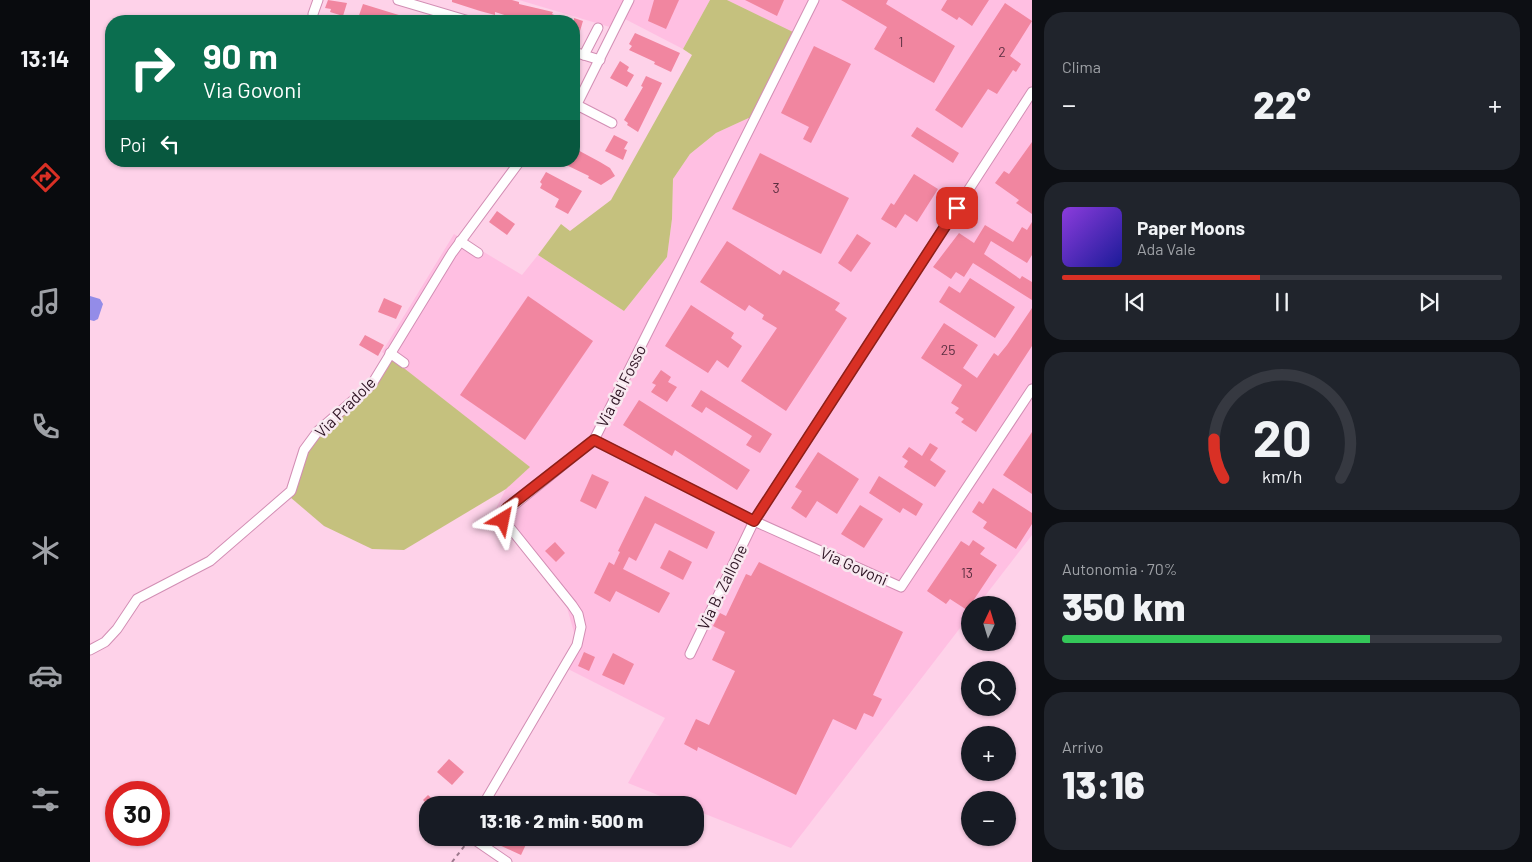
<!DOCTYPE html>
<html lang="it">
<head>
<meta charset="utf-8">
<style>
  :root { --surface:#171b24; --page:#20242c; --text:#f1f3f6; --muted:#9ea1a6; --line:#363941; --accent:#d93025 }
  body { margin:0; font-family:Barlow,sans-serif; background:var(--page); color:var(--text); height:100vh; display:flex; flex-direction:column; font-size:19px; white-space:nowrap }
  * { box-sizing:border-box; margin:0 }
  p { font-size:16px; color:var(--muted) }
  .icon { flex:none; width:28px; height:28px; fill:none; stroke:currentColor; stroke-width:2; stroke-linecap:round; stroke-linejoin:round }
  .map { position:relative; flex:1; overflow:hidden }
  .panel { display:flex; flex-direction:column; gap:12px; padding:12px; background:#0d0f14; width:500px }
  .panel>* { flex:none }
  .top-card { position:absolute; left:15px; top:15px; width:475px; height:152px; border-radius:20px; box-shadow:0 1px 4px #0004; background:#0b6e4f; color:#fff; overflow:hidden }
  .needle { width:32px; rotate:4deg }
  .tools { position:absolute; left:871px; top:596px; display:grid; gap:10px }
  .tools a { display:grid; place-items:center; width:55px; height:55px; border-radius:50%; background:var(--surface); box-shadow:0 1px 4px #0004; font-size:25px }
  .speed { position:absolute; left:15px; top:781px; display:flex; gap:10px; font-size:25px; font-weight:700; text-align:center }
  .speed>* { display:grid; place-content:center; width:65px; height:65px; border-radius:50%; background:var(--surface); box-shadow:0 1px 4px #0004; line-height:1 }
  .speed .limit { border:8px solid #d22; background:#fff; color:#111 }
  .pin { position:absolute; display:grid; place-items:center; width:42px; height:42px; color:#fff; margin:-21px; border-radius:10px; box-shadow:0 2px 8px #0006 }
  .me { position:absolute; width:55px; margin:-28px; rotate:35deg; stroke-linejoin:round; filter:drop-shadow(0 0 4px #0008) }
  .turn { display:flex; align-items:center; gap:18px; height:105px; padding:0 15px; font-size:22px }
  .turn .icon { width:65px; height:65px; stroke-width:2.5 }
  .turn b { display:block; font-size:35px; line-height:42px }
  .then { display:flex; align-items:center; height:48px; padding:0 15px; background:#0003; gap:10px; font-size:19px }
  .big { font-size:38px; font-weight:800; line-height:1.1 }
  .panel .tile { flex:1; display:flex; flex-direction:column; justify-content:center; gap:8px; min-width:0; padding:0 18px; border-radius:20px; background:var(--page) }
  .panel .dial { align-items:center; gap:0 }
  .dial svg { height:130px; overflow:visible; fill:none; stroke:var(--line); stroke-width:7; stroke-linecap:round; text-anchor:middle }
  .dial text { fill:var(--text); stroke:none }
  .song { display:flex; align-items:center; gap:15px }
  .cover { width:60px; height:60px; border-radius:8px; background:linear-gradient(135deg,hsl(270 70% 55%),hsl(240 70% 35%)) }
  .played { height:5px; border-radius:2px; background:linear-gradient(90deg,var(--accent) 45%,var(--line) 45%) }
  .keys { display:flex; justify-content:space-around; direction:ltr }
  .heat { display:flex; justify-content:space-between; align-items:center; font-size:28px; direction:ltr }
  .charge { height:8px; border-radius:4px; background:linear-gradient(90deg,#34c759 70%,var(--line) 0) }
  .trip { position:absolute; left:329px; top:796px; width:285px; height:50px; border-radius:20px; background:var(--surface); box-shadow:0 1px 4px #0004; font-weight:800; line-height:50px; text-align:center }
  main { display:flex; flex:1; min-height:0 }
  .dock { display:flex; flex-direction:column; width:90px; justify-content:space-around; align-items:center; background:#090b0e; color:var(--muted) }
  .dock .icon { width:35px; height:35px }
  .dock .on { color:var(--accent) }
  .dock b { font-size:22px; color:var(--text) }
  .map>svg:first-child { display:block }
  .built { fill:#ffbfe2 }
  .green { fill:#c5c17e }
  .water { fill:#938ce8 }
  .building { fill:#f186a0 }
  .lines { fill:none; stroke-linecap:round; stroke-linejoin:round }
  .minor-casing { stroke:#d28eb4; stroke-width:11 }
  .path { stroke:#9c798c; stroke-width:2; stroke-dasharray:4 4; stroke-linecap:butt }
  .minor { stroke:#fff; stroke-width:9 }
  .route-casing { stroke:#8d1f18; stroke-width:12 }
  .route { stroke:#d93025; stroke-width:9 }
  .labels { text-anchor:middle; stroke-width:5; stroke-linejoin:round; paint-order:stroke }
  .number-label { font-size:14px; fill:#5c2f41 }
  .street-label { font-size:16px; fill:#2b1221; stroke:#f8e9f0 }
</style>
</head>
<body>
<main>
<nav class="dock">
<b>13:14</b>
<svg class="icon on" aria-label="directions" viewBox="0 0 24 24"><path d="M12 3l9 9-9 9-9-9zM9 14v-3h6M13 9l2 2-2 2"/></svg>
<svg class="icon" aria-label="music" viewBox="0 0 24 24"><path d="M9 18V5l10-2v13"/><circle cx="6" cy="18" r="3"/><circle cx="16" cy="16" r="3"/></svg>
<svg class="icon" aria-label="phone" viewBox="0 0 24 24"><path d="M5 4h4l2 5-3 2q2 4 5 5l2-3 5 2v4C11 20 4 13 5 4z"/></svg>
<svg class="icon" aria-label="climate" viewBox="0 0 24 24"><path d="M12 3v18M4 7l16 10M4 17L20 7"/></svg>
<svg class="icon" aria-label="car" viewBox="0 0 24 24"><path d="M5 17H2v-5l4-1 3-4h7l3 4 3 1v5h-3M9 17h6M6 11h13"/><circle cx="7" cy="17" r="2"/><circle cx="17" cy="17" r="2"/></svg>
<svg class="icon" aria-label="filters" viewBox="0 0 24 24"><path d="M4 7h16M4 17h16"/><circle cx="9" cy="7" r="2"/><circle cx="15" cy="17" r="2"/></svg>
</nav>
<div class="map">
<svg width="942" height="862" viewBox="0 0 942 862">
  <rect width="100%" height="100%" fill="#fed2e9"/>
  <g class="built">
    <path d="M429 0H620L593 49 533 18 523 28Z"/>
    <path d="M637 0H942V535L888 605H880V615L701 848 605 810V805H593L538 783 575 718 478 669 486 639 475 601 403 514 416 489 439 467 292 352 364 234 432 275 448 255 534 311 577 257 582 219 583 179 600 154 626 133 663 116 703 33Z"/>
  </g>
  <g class="green">
    <path d="M620 0H637L703 32 663 116 626 133 600 154 583 179 582 219 577 257 534 311 448 255 471 224 480 231 521 200 602 55 593 49Z"/>
    <path d="M301 358 440 467 416 489 314 550 282 549 234 526 200 497 217 453 232 433Z"/>
  </g>
  <path class="water" d="M0 296 10 299 13 304 8 319 4 321 0 320Z"/>
  <g class="building">
    <path d="M238 0 257 3 253 16 240 12 241 9 235 8Z"/>
    <path d="M362 0H422L429 2V4L463 12 462 14 478 21H434L405 12V15L390 11 362 2Z"/>
    <path d="M564 0H589L576 29 558 21Z"/>
    <path d="M655 0H694L687 16Z"/>
    <path d="M751 0H798L796 4 865 46 844 83 784 49 797 27Z"/>
    <path d="M857 0H899L882 26 869 17 867 20 851 10Z"/>
    <path d="M915 3 942 21 920 56 931 64 926 72 923 70 907 94 898 89 872 128 845 110Z"/>
    <path d="M273 4 325 20V21H267Z"/>
    <path d="M484 18 493 21 486 44H484Z"/>
    <path d="M545 33 590 53 581 72 564 64 565 62 539 50 542 46 539 44Z"/>
    <path d="M724 46 761 64 721 143 713 139 719 127 691 113Z"/>
    <path d="M530 61 539 67 537 71 544 75 537 87 520 78Z"/>
    <path d="M556 76 572 83 548 132 537 125 538 123 534 120 553 87 551 86Z"/>
    <path d="M827 127 869 153 863 163 821 136Z"/>
    <path d="M524 135 538 142 534 149 537 150 533 160 515 151Z"/>
    <path d="M942 142V214L926 203 929 200 905 183 914 171 919 174Z"/>
    <path d="M484 148 510 162 520 168 525 176 511 185 498 178 499 176 468 161H484Z"/>
    <path d="M670 153 759 198 731 254 642 209Z"/>
    <path d="M456 172 492 191 478 214 465 207 469 199 450 188 452 184 450 182Z"/>
    <path d="M824 174 848 189 827 222 815 214 806 228 791 219 801 203 804 205Z"/>
    <path d="M407 211 425 224 417 235 399 222Z"/>
    <path d="M942 222V255L937 263 901 241 894 254 930 279 932 276 942 282V300L883 263 874 277 866 272 861 279 843 267 869 233 884 243 895 225 923 242 932 227 937 230Z"/>
    <path d="M767 234 781 243 761 272 748 263Z"/>
    <path d="M637 241 690 275 693 270 750 303 745 310 757 318 696 411 651 381 687 328 672 319 674 315 659 305 655 311 610 282Z"/>
    <path d="M880 278 925 307 905 338 849 302 859 286 870 293Z"/>
    <path d="M438 296 503 341 435 440 370 395Z"/>
    <path d="M294 298 312 306 306 319 288 312Z"/>
    <path d="M601 305 644 333 641 338 652 346 638 368 627 360 618 373 575 346Z"/>
    <path d="M942 308V346L886 432 871 422 874 419 865 413 869 408 861 403 872 385 831 358 854 323 888 345 873 368 887 378 904 353 908 356 917 345Z"/>
    <path d="M275 335 294 345 288 356 269 345Z"/>
    <path d="M571 370 581 377 578 382 587 387 577 402 561 392 566 385 562 383Z"/>
    <path d="M611 390 682 434 670 453 656 445 662 436 616 407 612 413 601 406Z"/>
    <path d="M549 400 660 470 647 490 585 450 582 456 533 425Z"/>
    <path d="M942 432V494L913 475Z"/>
    <path d="M840 443 848 448 840 460 856 471 845 487 814 467 818 461 812 457 819 447 832 456Z"/>
    <path d="M728 452 769 479 747 514 727 501 716 518 701 508 712 491 705 487Z"/>
    <path d="M502 474 519 482 506 509 490 501Z"/>
    <path d="M789 476 833 504 826 516 813 508 810 513 779 493Z"/>
    <path d="M903 488 942 513V524L926 549 893 528 897 522 882 512 889 501 893 504Z"/>
    <path d="M555 496 625 532 617 549 565 523 546 561 539 557 533 569 580 593 569 613 526 591 520 602 504 593 519 562 524 565 530 552 528 551Z"/>
    <path d="M770 505 793 519 774 548 751 534Z"/>
    <path d="M883 540 895 548 890 554 907 565 877 610 860 599 856 604 837 591 871 541 879 546Z"/>
    <path d="M465 542 475 553 466 562 455 551Z"/>
    <path d="M579 550 602 562 593 580 570 568Z"/>
    <path d="M669 562 813 632 783 695 792 699 783 717 774 713 766 730 743 719 706 795 608 747 607 751 594 744 606 719 619 725 645 671 622 660 635 632 623 626 630 613 636 616 656 574 661 576Z"/>
    <path d="M494 652 505 657 499 671 488 666Z"/>
    <path d="M523 653 544 664 534 685 512 675Z"/>
    <path d="M359 759 374 772 362 785 347 772Z"/>
    <path d="M338 795 349 805H338L333 800Z"/>
    <path d="M394 838H439L431 855Z"/>
  </g>
  <g class="lines">
    <defs>
      <g id="minor">
        <path d="M308 0 379 21"/>
        <path d="M223 14 228 0"/>
        <path d="M484 52 510 60"/>
        <path d="M494 55 508 28"/>
        <path d="M487 105 522 123"/>
        <path d="M484 110 539 0"/>
        <path d="M370 241 388 253"/>
        <path d="M300 353 314 363"/>
        <path d="M504 440 664 521 811 587 942 389"/>
        <path d="M0 650 15 642 27 629 47 599 120 561 201 491 214 450 228 431 282 384 362 253 430 161"/>
        <path d="M600 654 664 521 942 92"/>
        <path d="M393 805 487 645 491 627 488 614 482 605 413 519V514L504 440 724 0"/>
        <path d="M382 838 417 862"/>
      </g>
    </defs>
    <use href="#minor" class="minor-casing"/>
    <path class="path" d="M362 862 376 844"/>
    <use href="#minor" class="minor"/>
  </g>
  <g class="lines">
    <defs>
      <path id="route" d="M413 520 412 514 417 508 504 440 664 521 867 208"/>
    </defs>
    <use href="#route" class="route-casing"/>
    <use href="#route" class="route"/>
  </g>
  <g class="labels">
    <g class="number-label">
      <text x="811" y="47">1</text>
      <text x="912" y="57">2</text>
      <text x="686" y="193">3</text>
      <text x="858" y="355">25</text>
      <text x="877" y="578">13</text>
    </g>
    <g class="street-label">
      <text transform="translate(531 386) rotate(-63)" y="6">Via del Fosso</text>
      <text transform="translate(255 407) rotate(-45)" y="6">Via Pradole</text>
      <text transform="translate(764 566) rotate(24)" y="6">Via Govoni</text>
      <text transform="translate(632 587) rotate(-64)" y="6">Via B. Zallone</text>
    </g>
  </g>
</svg>
<div class="tools">
<a><svg class="needle" viewBox="-14 -14 28 28"><path d="M0-13l5 13h-10z" fill="#e53935"/><path d="M0 13l5-13h-10z" fill="#9ea1a6"/></svg></a>
<a><svg class="icon" aria-label="search" viewBox="0 0 24 24"><circle cx="10" cy="10" r="6"/><path d="M15 15l6 6"/></svg></a>
<a>+</a>
<a>−</a>
</div>
<div class="speed"><div class="limit">30</div></div>
<div class="pin" style="left:867px;top:208px;background:#d93025"><svg class="icon" aria-label="arrive" viewBox="0 0 24 24"><path d="M6 21V4h12l-3 4 3 4H6"/></svg></div>
<svg class="me" style="left:413px;top:520px" viewBox="-20 -20 40 40"><path d="M0-17L14 15 0 8-14 15z" fill="#d93025" stroke="#fff" stroke-width="4"/></svg>
<div class="trip">13:16 · 2 min · 500 m</div>
<div class="top-card">
<div class="turn"><svg class="icon" aria-label="right" viewBox="0 0 24 24"><path d="M7 20v-9h11M14 6l5 5-5 5"/></svg><div><b>90 m</b>Via Govoni</div></div>
<div class="then">Poi<svg class="icon" aria-label="left" viewBox="0 0 24 24"><path d="M17 20v-9H6M10 6l-5 5 5 5"/></svg></div>
</div>
</div>
<section class="panel">
<div class="tile"><p>Clima</p>
<div class="heat"><a>−</a><b class="big">22°</b><a>+</a></div>
</div>
<div class="tile">
<div class="song"><i class="cover"></i><div><b>Paper Moons</b><p>Ada Vale</p></div></div>
<div class="played"></div>
<div class="keys"><svg class="icon" aria-label="previous" viewBox="0 0 24 24"><path d="M18 5L8 12l10 7zM5 5v14"/></svg><svg class="icon" aria-label="pause" viewBox="0 0 24 24"><path d="M8 5v14M16 5v14"/></svg><svg class="icon" aria-label="next" viewBox="0 0 24 24"><path d="M6 5l10 7-10 7zM19 5v14"/></svg></div>
</div>
<div class="tile dial"><svg viewBox="0 0 100 80">
<path d="M14 69A42 42 0 1 1 86 69"/>
<path d="M14 69A42 42 0 0 1 8 45" stroke="#d93025"/>
<text x="50" y="56" font-size="32" font-weight="700">20</text>
<text x="50" y="72" font-size="11">km/h</text>
</svg></div>
<div class="tile"><p>Autonomia · 70%</p><b class="big">350 km</b><div class="charge"></div></div>
<div class="tile"><p>Arrivo</p><b class="big">13:16</b></div>
</section>
</main>
</body>
</html>
